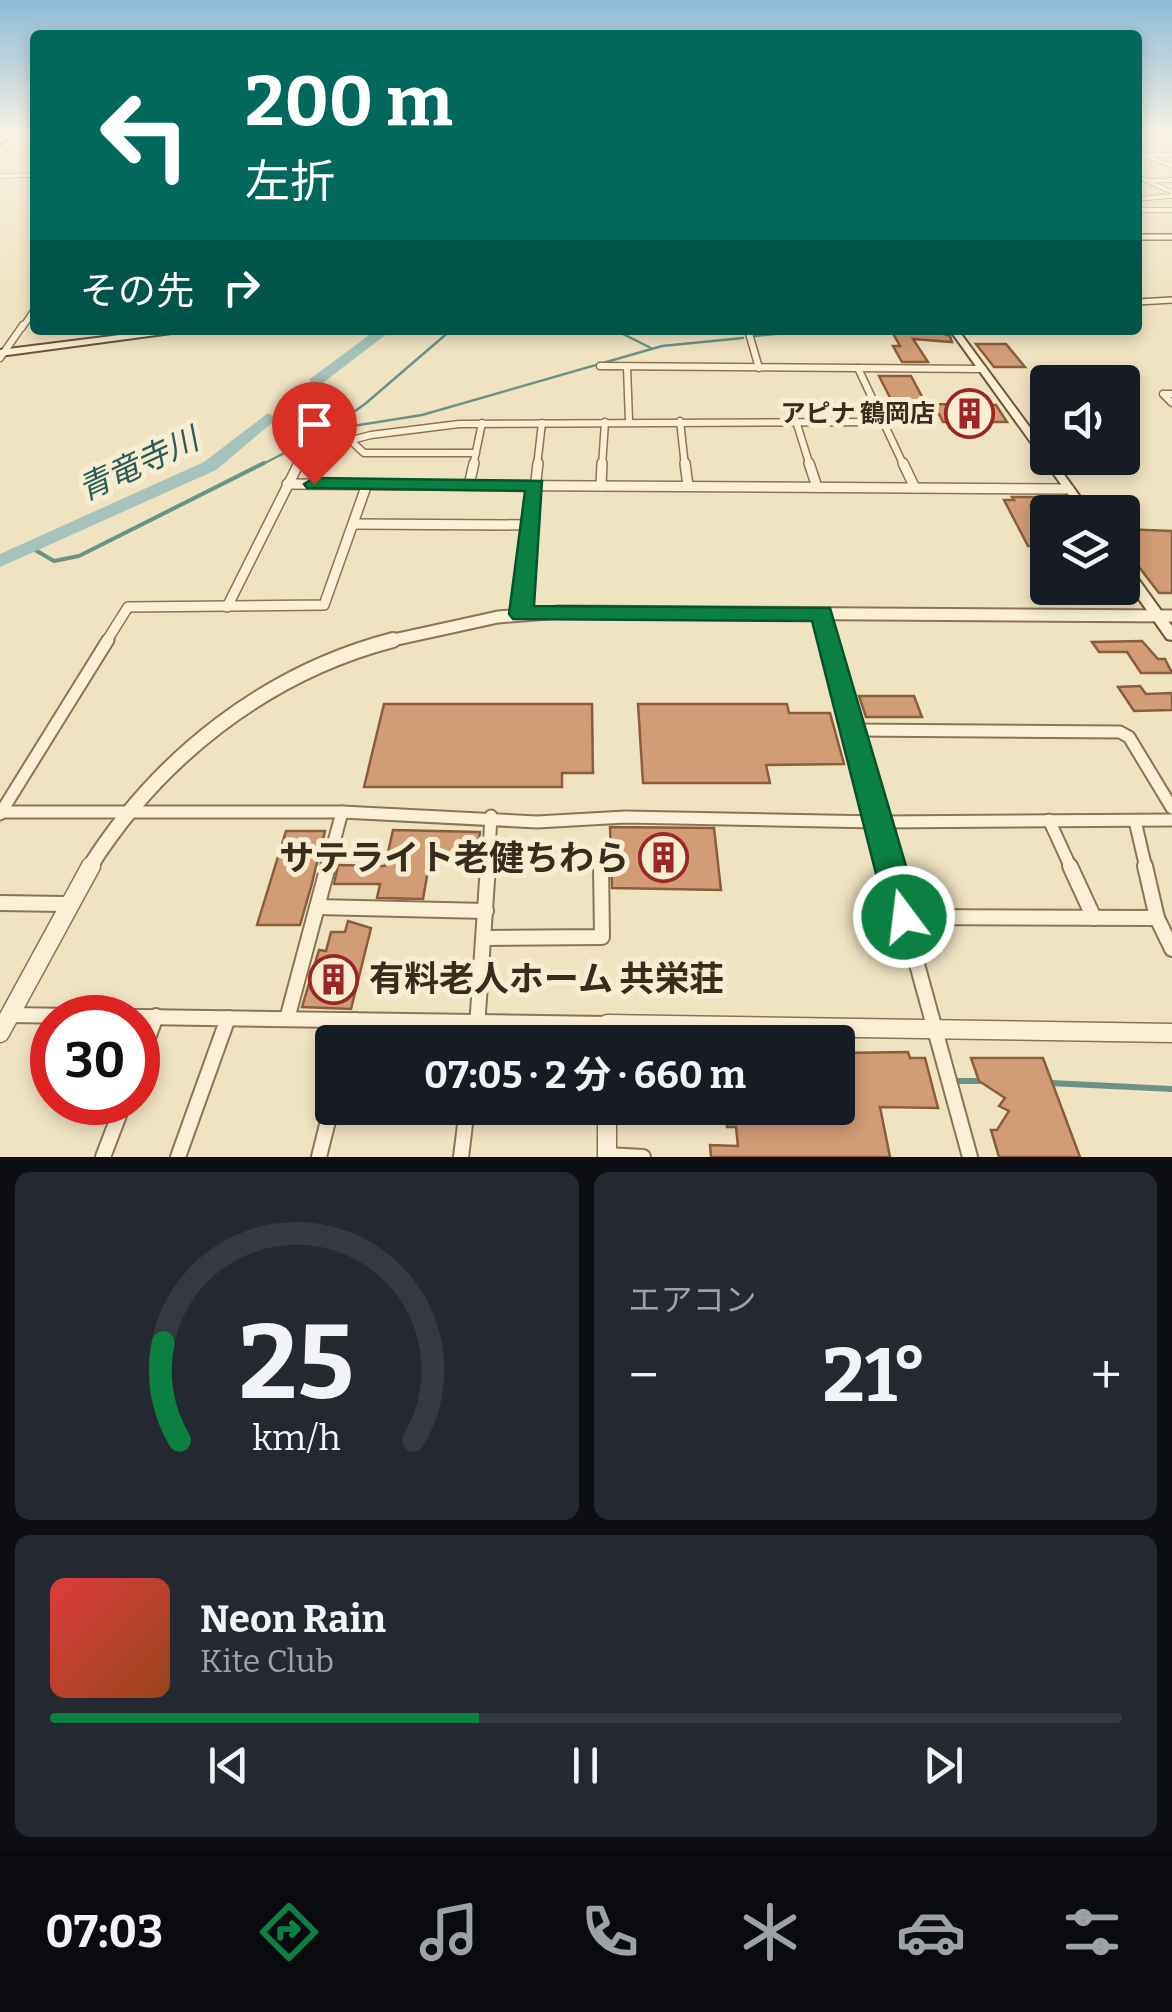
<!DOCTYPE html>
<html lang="ja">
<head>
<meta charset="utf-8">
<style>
  :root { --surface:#171b24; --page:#242831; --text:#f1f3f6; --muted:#9ea1a6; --line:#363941; --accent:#0b8043 }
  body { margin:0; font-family:Bitter,"Noto Sans JP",serif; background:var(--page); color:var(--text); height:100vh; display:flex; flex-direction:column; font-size:38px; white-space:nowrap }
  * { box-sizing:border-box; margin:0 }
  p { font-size:32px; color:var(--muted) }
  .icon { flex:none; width:55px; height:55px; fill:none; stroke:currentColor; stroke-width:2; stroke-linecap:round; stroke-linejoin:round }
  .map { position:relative; height:1157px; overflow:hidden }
  .panel { display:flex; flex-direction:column; gap:15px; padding:15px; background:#0d0f14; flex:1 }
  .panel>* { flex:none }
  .top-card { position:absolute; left:30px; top:30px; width:1112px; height:305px; border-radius:10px; box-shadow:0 5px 15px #0003; background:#00695c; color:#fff; overflow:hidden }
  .controls { position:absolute; left:1030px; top:365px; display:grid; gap:20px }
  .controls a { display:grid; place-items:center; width:110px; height:110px; border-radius:10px; background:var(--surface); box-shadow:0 5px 15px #0003; font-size:50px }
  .speed { position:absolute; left:30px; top:995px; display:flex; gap:20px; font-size:50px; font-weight:700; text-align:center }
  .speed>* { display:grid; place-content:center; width:130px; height:130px; border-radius:50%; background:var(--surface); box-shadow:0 5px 15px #0003; line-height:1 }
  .speed .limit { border:15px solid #d22; background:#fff; color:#111 }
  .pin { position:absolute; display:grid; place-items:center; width:85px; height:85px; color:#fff; margin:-102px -42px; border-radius:50% 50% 50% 0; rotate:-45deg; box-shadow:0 0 10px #0007 }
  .pin .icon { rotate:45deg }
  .me { position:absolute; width:110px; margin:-55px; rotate:345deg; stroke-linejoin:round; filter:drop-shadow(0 0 8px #0008) }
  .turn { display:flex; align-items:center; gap:35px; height:210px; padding:0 50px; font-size:45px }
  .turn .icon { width:130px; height:130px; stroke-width:2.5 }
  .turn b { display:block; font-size:70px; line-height:85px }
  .then { display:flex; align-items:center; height:95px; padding:0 50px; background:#0003; gap:20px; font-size:38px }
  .big { font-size:75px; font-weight:700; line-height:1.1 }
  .panel .widget { flex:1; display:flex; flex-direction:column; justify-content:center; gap:15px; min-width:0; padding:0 35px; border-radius:15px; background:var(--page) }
  .panel .dial { align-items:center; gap:0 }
  .dial svg { height:260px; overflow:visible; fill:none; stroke:var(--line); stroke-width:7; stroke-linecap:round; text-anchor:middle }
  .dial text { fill:var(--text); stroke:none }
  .song { display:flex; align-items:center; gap:30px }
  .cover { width:120px; height:120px; border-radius:15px; background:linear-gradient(135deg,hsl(0 70% 55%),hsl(20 70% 35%)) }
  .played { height:10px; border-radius:5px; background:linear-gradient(90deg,var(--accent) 40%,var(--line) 40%) }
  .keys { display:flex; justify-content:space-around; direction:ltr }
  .heat { display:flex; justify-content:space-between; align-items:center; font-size:55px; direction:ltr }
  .panel .tiles { flex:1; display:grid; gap:15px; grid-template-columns:1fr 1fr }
  .widget:last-child { grid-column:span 2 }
  .trip { position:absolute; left:315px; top:1025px; width:540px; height:100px; border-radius:10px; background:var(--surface); box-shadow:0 5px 15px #0003; font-weight:700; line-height:100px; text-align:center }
  .tab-bar { display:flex; height:160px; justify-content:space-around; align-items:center; background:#090b0e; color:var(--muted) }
  .tab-bar .icon { width:70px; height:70px }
  .tab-bar .current { color:var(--accent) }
  .tab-bar b { font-size:45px; color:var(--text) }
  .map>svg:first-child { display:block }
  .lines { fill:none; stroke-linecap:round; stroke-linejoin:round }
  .stream-far2 { stroke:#6b9288; stroke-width:2.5 }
  .stream-far1 { stroke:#6b9288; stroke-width:4 }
  .stream { stroke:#6b9288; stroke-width:6 }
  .river { fill:#a5c3ba; fill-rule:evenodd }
  .building { fill:#d19c76; stroke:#8c5d3d; stroke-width:2.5 }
  .minor-far5-casing { stroke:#8c7458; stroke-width:5 }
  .minor-far4-casing { stroke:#8c7458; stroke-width:8 }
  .minor-far3-casing { stroke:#8c7458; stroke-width:9 }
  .minor-far2-casing { stroke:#8c7458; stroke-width:12 }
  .minor-far1-casing { stroke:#8c7458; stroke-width:15 }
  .minor-casing { stroke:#8c7458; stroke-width:18 }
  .tertiary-far2-casing { stroke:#8c7458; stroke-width:15 }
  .tertiary-far1-casing { stroke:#8c7458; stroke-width:18 }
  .tertiary-casing { stroke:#8c7458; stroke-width:21 }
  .secondary-casing { stroke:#6d553b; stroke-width:4 }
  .trunk-casing { stroke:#59422d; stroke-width:4 }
  .minor-far5 { stroke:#fbf0d6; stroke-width:4 }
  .minor-far4 { stroke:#fbf0d6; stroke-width:5 }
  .minor-far3 { stroke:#fbf0d6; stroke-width:6 }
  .minor-far2 { stroke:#fbf0d6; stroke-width:9 }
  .minor-far1 { stroke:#fbf0d6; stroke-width:11 }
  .minor { stroke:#fbf0d6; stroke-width:14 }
  .tertiary-far2 { stroke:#fbf0d6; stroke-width:11 }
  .tertiary-far1 { stroke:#fbf0d6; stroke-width:14 }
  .tertiary { stroke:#fbf0d6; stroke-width:18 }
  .secondary { fill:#fbf0d6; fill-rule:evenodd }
  .trunk { fill:#edbe73; fill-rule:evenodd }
  .route { fill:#0b8043; stroke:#07532c; stroke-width:2.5 }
  .labels { text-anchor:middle; stroke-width:10; stroke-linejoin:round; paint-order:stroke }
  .far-poi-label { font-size:25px; font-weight:bold; fill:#3a2c1d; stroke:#f7edd2; text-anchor:end }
  .water-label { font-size:32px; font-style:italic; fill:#2c5b58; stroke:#f7edd2 }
  .near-poi-label { font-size:35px; font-weight:bold; fill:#3a2c1d; stroke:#f7edd2; text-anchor:end }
</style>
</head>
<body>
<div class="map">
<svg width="1172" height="1157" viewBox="0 0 1172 1157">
  <rect width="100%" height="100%" fill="#f0e3c2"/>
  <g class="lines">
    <g class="stream-far2">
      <path d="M615 330 651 348"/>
      <path d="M754 336 816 330"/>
      <path d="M334 429 422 415 662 346 743 338"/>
      <path d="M312 441 365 404 451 330"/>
      <path d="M259 466 298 446"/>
    </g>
    <path class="stream-far1" d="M30 547 54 561 79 556 264 463"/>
    <g class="stream">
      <path d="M955 1081H981"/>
      <path d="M1050 1083 1172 1089"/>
    </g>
    <g class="river">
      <path d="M376 330H392L320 385H310V379Z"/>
      <path d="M268 413 276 418 274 421 216 470 0 567V554L204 462Z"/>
    </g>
  </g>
  <g class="building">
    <path d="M891 330H930L950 336 952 342 913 339 928 362H902L893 346H900Z"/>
    <path d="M976 344H1006L1025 367H994Z"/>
    <path d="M879 376H911L926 404 996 405 1007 422H943L939 414 898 413Z"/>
    <path d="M1012 497H1058L1064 506H1031L1048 531V546H1028L1004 500H1014Z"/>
    <path d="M1122 529 1172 531V593H1159L1122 545Z"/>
    <path d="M1142 641 1158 659H1165L1172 673H1141L1127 652H1099L1092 642Z"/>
    <path d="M1140 686 1146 694 1172 693V710L1134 711 1118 687Z"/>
    <path d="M859 696H914L922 717H866Z"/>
    <path d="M384 704H592L593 773H562V787H364Z"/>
    <path d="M638 704H787L789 713H830L844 764 766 765 770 783H643Z"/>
    <path d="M610 827 714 828 721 890 612 888Z"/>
    <path d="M393 830 480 832 476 860 430 859 423 899 377 898 380 884H334L338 865 385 866Z"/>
    <path d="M286 831H325L311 887 300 925H257Z"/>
    <path d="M348 921 371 928 351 1009 302 1007 319 950 326 951 331 932H345Z"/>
    <path d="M908 1052 910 1058H925L938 1108 880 1107 890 1157H711L710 1145 738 1146 736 1127H727L726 1116H734L733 1108H838V1053Z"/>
    <path d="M971 1058H1043L1080 1157H999L991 1130H997L1009 1111 999 1106 1005 1098 979 1081Z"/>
  </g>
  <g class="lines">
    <defs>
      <g id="minor-far5">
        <path d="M1138 146 1172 144"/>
        <path d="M1138 153 1172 166"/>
        <path d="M1149 155H1172"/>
        <path d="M0 176 35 175"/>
        <path d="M1138 177 1172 192"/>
        <path d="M1150 181 1172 180"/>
        <path d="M1138 199 1172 196"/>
        <path d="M1138 210H1172"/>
      </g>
      <g id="minor-far4">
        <path d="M1138 237H1172"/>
        <path d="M1138 302 1172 300"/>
        <path d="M22 328 35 309"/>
      </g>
      <g id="minor-far3">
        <path d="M748 330 759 368"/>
        <path d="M0 358 23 325"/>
        <path d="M600 366 983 369"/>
        <path d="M627 367 629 421"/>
        <path d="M858 368 904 466"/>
        <path d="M1172 394H1163L1172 403"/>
        <path d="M680 421 685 466"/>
        <path d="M796 421 810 466"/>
        <path d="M348 438 364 453H476"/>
        <path d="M298 466 305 452 371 435 459 424 884 422"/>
        <path d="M473 466 482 423"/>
        <path d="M537 466 542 423"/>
        <path d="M602 466 605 422"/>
      </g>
      <g id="minor-far2">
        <path d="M685 463 688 486"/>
        <path d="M809 463 817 487"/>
        <path d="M903 463 915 488"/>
        <path d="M287 484 1069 489"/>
        <path d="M469 485 474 463"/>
        <path d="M601 486 602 463"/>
        <path d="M353 524 531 525"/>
        <path d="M227 607 299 463"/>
        <path d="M821 613 829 642"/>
        <path d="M521 614 538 463"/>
        <path d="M106 642 128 607 324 605 367 484"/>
      </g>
      <g id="minor-far1">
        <path d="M828 640 891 868"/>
        <path d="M853 730 1120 732 1129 737 1172 808"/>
        <path d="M0 812H342L537 822 625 817 878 822 1172 820"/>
        <path d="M0 814 108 640"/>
        <path d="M1049 820 1071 868"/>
        <path d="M1135 821 1146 868"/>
        <path d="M489 858 601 859V868"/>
        <path d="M327 868 342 812"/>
        <path d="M488 868 491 816"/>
      </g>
      <g id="minor">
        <path d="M890 866 970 1157"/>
        <path d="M1070 866 1094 918"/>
        <path d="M1145 866 1157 918 1172 949"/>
        <path d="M0 903 66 904"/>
        <path d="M317 907 486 911"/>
        <path d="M904 917 1157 918"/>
        <path d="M485 938 602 937 601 866"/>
        <path d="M10 1015 607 1024"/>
        <path d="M287 1019 328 866"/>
        <path d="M349 1042 355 1020"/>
        <path d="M476 1042 488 866"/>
        <path d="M138 1066 156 1016"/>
        <path d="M607 1155 643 1157"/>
        <path d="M103 1157 124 1102"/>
        <path d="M178 1157 228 1018"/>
        <path d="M319 1157 332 1105"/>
        <path d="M461 1157 467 1108"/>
      </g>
      <path id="tertiary-far2" d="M384 642 498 617 559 612 1172 616"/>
      <path id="tertiary-far1" d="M89 868C158 758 266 673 393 640"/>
      <g id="tertiary">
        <path d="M0 1033 91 866"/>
        <path d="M607 1042V1024L1172 1033"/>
        <path d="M607 1108V1157"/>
      </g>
      <g id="secondary">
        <path d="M160 330H183L179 332 0 356V350Z"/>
        <path d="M950 330H958L1048 452V458H1052L1091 512H1081Z"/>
        <path d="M1122 561 1126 562 1172 626V640L1167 639 1122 575Z"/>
      </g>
      <path id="trunk" d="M5 135H12L0 144V139Z"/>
    </defs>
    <use href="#minor-far5" class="minor-far5-casing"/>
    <use href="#minor-far4" class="minor-far4-casing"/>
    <use href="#minor-far3" class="minor-far3-casing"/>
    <use href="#minor-far2" class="minor-far2-casing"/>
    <use href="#minor-far1" class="minor-far1-casing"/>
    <use href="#minor" class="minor-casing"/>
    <use href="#tertiary-far2" class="tertiary-far2-casing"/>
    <use href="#tertiary-far1" class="tertiary-far1-casing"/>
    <use href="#tertiary" class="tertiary-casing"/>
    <use href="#secondary" class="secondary-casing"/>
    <use href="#trunk" class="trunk-casing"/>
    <use href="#minor-far5" class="minor-far5"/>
    <use href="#minor-far4" class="minor-far4"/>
    <use href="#minor-far3" class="minor-far3"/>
    <use href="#minor-far2" class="minor-far2"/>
    <use href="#minor-far1" class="minor-far1"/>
    <use href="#minor" class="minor"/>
    <use href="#tertiary-far2" class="tertiary-far2"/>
    <use href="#tertiary-far1" class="tertiary-far1"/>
    <use href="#tertiary" class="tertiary"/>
    <use href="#secondary" class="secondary"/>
    <use href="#trunk" class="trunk"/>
  </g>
  <linearGradient id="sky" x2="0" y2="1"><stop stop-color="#8dbad6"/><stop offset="0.45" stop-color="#f8f2e4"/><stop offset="1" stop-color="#f8f2e4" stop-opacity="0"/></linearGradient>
  <rect width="1172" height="297" fill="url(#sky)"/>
  <path class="route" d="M314 478 542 481 534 606 830 608 921 917 916 927 904 931 892 927 887 917 812 621 513 619 509 614 525 491 307 488 304 484Z"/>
  <defs>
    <symbol id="building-ring" viewBox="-11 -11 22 22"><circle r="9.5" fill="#f7edd2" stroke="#9e2525" stroke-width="1.5"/><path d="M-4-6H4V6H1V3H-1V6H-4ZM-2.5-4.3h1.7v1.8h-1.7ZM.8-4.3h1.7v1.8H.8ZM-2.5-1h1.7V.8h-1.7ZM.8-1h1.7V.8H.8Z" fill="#9e2525"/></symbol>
  </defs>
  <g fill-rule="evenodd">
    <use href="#building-ring" x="942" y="386" width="55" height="55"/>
    <use href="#building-ring" x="636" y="830" width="55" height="55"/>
    <use href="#building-ring" x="306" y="952" width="55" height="55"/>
  </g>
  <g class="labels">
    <g class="far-poi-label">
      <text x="935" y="422">アピナ 鶴岡店</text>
    </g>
    <g class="water-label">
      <text transform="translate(138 464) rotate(-25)" y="11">青竜寺川</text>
    </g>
    <g class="near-poi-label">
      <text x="629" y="870">サテライト老健ちわら</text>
      <text x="369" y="991" text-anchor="start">有料老人ホーム 共栄荘</text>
    </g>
  </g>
</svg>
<div class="controls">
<a><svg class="icon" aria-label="sound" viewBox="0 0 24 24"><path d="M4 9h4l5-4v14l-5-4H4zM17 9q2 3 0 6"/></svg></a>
<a><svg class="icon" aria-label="layers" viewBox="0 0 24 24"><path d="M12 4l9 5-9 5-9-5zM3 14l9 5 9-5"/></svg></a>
</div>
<div class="speed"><div class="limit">30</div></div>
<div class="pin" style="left:314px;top:484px;background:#d93025"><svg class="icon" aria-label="arrive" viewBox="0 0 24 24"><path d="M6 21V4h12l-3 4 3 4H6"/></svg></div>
<svg class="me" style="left:904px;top:917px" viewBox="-20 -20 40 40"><circle r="17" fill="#0b8043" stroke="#fff" stroke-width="3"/><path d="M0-11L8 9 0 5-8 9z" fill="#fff"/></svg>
<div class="trip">07:05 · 2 分 · 660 m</div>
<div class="top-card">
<div class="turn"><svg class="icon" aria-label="left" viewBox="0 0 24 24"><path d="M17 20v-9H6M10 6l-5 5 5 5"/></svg><div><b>200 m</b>左折</div></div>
<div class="then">その先<svg class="icon" aria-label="right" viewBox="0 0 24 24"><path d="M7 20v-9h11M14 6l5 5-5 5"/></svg></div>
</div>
</div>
<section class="panel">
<div class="tiles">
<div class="widget dial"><svg viewBox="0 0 100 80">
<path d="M14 69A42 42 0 1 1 86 69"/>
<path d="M14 69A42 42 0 0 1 9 39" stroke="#0b8043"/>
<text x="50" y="56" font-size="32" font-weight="700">25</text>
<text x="50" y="72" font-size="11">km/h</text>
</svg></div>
<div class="widget"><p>エアコン</p>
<div class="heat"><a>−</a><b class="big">21°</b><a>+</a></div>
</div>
<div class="widget">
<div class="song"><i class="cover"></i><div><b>Neon Rain</b><p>Kite Club</p></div></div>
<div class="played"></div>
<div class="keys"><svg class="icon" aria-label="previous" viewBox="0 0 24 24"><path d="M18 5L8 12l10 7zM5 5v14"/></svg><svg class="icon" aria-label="pause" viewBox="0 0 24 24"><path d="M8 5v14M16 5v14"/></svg><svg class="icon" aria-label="next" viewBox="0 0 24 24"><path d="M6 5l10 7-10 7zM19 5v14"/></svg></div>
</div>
</div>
</section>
<nav class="tab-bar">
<b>07:03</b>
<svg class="icon current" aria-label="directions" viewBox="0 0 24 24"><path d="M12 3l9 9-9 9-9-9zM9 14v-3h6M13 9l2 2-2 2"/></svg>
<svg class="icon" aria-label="music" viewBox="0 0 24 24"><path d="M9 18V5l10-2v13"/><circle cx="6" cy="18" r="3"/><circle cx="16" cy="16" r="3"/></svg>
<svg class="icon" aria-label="phone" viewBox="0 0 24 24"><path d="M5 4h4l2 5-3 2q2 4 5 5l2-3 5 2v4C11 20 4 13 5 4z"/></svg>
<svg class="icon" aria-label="climate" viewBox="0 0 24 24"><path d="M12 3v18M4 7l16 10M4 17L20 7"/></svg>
<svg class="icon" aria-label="car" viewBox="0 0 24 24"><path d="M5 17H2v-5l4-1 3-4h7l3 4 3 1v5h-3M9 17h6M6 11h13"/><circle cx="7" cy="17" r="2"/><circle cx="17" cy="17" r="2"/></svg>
<svg class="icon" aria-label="filters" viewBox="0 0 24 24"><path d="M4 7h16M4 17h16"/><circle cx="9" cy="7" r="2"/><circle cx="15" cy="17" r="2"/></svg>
</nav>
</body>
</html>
